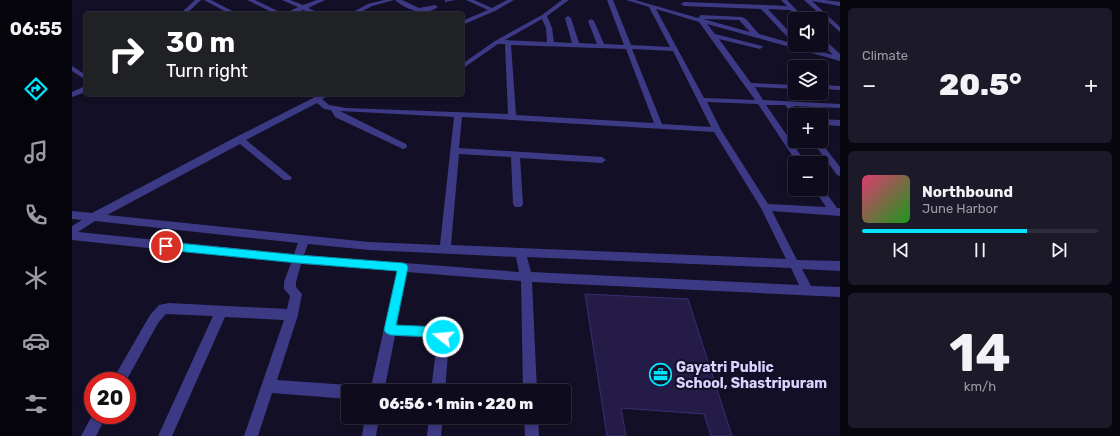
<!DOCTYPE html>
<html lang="en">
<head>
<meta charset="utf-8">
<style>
  :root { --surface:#0e0b1c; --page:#1c1929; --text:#f1f3f6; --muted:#9b9ba3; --line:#2e2b3b; --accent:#00e5ff }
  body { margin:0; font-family:Rubik,sans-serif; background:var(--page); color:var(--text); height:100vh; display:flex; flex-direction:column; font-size:15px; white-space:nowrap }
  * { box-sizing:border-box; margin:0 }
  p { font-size:13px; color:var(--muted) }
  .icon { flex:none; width:22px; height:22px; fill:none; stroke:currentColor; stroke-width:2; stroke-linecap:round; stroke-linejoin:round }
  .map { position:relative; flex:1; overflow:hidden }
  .details { display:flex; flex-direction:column; gap:8px; padding:8px; background:#08060f; width:280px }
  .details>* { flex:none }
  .banner { position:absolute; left:12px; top:12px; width:380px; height:84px; border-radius:4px; box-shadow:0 2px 6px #0003,0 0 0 1px var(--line); background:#202124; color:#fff; overflow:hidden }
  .controls { position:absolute; left:716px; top:12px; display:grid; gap:8px }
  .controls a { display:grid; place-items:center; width:40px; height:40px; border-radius:4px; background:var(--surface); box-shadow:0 2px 6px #0003,0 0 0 1px var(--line); font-size:20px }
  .speed { position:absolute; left:12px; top:372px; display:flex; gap:8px; font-size:20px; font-weight:700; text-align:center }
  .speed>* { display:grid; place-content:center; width:52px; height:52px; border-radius:50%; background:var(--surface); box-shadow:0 2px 6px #0003,0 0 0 1px var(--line); line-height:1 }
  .speed .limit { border:6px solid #d22; background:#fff; color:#111 }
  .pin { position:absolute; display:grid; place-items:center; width:34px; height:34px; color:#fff; margin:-17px; border:2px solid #fff; border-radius:50%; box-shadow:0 1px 4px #0007 }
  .me { position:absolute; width:44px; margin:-22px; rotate:287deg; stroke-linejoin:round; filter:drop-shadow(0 0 3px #0008) }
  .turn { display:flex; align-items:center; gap:14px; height:84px; padding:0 16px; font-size:18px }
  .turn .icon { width:52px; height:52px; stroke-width:2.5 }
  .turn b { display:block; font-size:28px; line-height:34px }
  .big { font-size:30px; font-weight:800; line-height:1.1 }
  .details .widget { flex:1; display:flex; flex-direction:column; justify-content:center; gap:6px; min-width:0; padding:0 14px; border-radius:6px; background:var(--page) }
  .details .dial { align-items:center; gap:0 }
  .dial b { font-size:52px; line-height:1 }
  .song { display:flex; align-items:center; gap:12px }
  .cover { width:48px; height:48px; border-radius:6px; background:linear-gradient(135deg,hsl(340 70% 55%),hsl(120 70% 35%)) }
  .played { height:4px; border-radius:2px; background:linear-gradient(90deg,var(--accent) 70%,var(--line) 70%) }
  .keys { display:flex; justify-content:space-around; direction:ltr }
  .heat { display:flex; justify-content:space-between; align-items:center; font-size:22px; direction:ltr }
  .trip { position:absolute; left:269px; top:384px; width:230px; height:40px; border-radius:4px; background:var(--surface); box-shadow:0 2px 6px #0003,0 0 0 1px var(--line); font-weight:800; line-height:40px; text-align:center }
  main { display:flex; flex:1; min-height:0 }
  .menu { display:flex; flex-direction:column; width:72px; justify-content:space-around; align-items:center; background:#06040b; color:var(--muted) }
  .menu .icon { width:28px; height:28px }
  .menu .selected { color:var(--accent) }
  .menu b { font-size:18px; color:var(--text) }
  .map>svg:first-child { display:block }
  .building { fill:#241b47; stroke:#3b2d73 }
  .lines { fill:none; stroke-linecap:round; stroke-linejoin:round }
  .minor { fill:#3d3a85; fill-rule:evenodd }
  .route { fill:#00e5ff; stroke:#0095a6 }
  .labels { text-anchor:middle; stroke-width:4; stroke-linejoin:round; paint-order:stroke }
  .near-poi-label { font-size:14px; font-weight:bold; fill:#d9d4ff; stroke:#130f26; text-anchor:start }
</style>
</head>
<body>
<main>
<nav class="menu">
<b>06:55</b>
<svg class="icon selected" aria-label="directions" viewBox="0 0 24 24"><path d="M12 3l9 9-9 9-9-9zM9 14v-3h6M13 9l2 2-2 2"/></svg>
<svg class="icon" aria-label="music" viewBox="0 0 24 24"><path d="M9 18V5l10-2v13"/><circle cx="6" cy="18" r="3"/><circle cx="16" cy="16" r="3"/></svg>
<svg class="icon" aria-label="phone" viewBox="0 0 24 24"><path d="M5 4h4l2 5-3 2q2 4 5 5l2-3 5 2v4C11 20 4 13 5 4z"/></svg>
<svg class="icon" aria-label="climate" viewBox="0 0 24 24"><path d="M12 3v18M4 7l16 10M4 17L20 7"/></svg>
<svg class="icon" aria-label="car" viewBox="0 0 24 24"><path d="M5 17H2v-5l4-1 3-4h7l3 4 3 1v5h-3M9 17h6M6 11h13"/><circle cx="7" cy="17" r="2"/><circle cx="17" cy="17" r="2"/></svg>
<svg class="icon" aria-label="filters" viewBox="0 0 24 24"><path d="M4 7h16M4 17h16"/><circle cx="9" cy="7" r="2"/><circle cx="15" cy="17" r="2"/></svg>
</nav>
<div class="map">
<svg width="768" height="436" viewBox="0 0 768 436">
  <rect width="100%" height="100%" fill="#130f26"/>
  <path class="building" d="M513 294 616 299 660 436H639L632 414 549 408 554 436H535Z"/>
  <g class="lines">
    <g class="minor">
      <path d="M123 0H129L114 14H108Z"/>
      <path d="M132 0H139L166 14H158Z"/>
      <path d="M175 0H183L212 14H204Z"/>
      <path d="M210 0H218L231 5 245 0H253L236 8 250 14H242L231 10 220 14H212L226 7Z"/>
      <path d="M312 0H322L300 6 285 14H277L296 4Z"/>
      <path d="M323 0H330L347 8 363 5 366 7C352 17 335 10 323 0Z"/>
      <path d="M373 0H383L373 2Z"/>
      <path d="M394 0H402L420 8 435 0H442L423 11 390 25V21L416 10Z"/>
      <path d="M490 0H497L475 16 480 28 482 42 500 43 493 18 496 16 499 18 507 43 525 44 516 21 519 19 522 21 532 44 552 45 535 0H541L559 45 598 47 577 7 554 0H563L626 18 629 15 670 17 674 19 687 34 761 55 749 43V37L751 38 768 54V61L635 24 643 34 690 46 691 47 688 49 647 39 679 83 723 85V89L683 87 691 100 768 104V108L721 106 728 115H723V117L713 105H694L734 163H725L686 104 635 102 649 130 696 204 754 207 742 189H749V186L765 208H768V216L700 211 725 260 768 261V271L730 269 739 286 768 287V297L460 282 465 391H451L449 281 335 272 325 325 364 326 372 330 377 341 373 391H359L365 341 364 338 323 336 312 391H298L325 271 229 264 224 282V287L230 294 226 315 205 380 276 385 281 387 282 391H276V399L200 393 186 436H172L212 320 153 317 100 436H86L141 316 94 314 86 323 54 381H40L78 315 87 305 97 303 215 309 218 296 212 289V282L219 263 0 240V226L10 220 0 219V211L20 213 164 137 249 94H259L250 99 257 105 274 108 436 114 433 44H426L390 69V64L423 41 470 15ZM584 9 627 22 683 100 632 98ZM470 19 474 28 475 42 433 40ZM631 19 667 20 678 32ZM439 45 554 49 582 123 444 115ZM560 49 601 51 639 127 590 124ZM245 103 252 109 259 110 263 117 331 149 334 148 335 146 334 144 268 111 382 117 368 245 297 242 35 215 168 144 212 180H218L220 178 218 176 174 140ZM390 117 642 132 689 208 714 259 379 245 387 154 439 157 441 204 443 207H449L451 204 448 158 530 163 534 160 530 157 387 148ZM23 221 226 243 222 254 6 232ZM236 244 297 250 444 257 447 272 232 255ZM455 257 719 268 727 285 459 272Z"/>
      <path d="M709 0H715L733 19H727L718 10 696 9 723 38V44L721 43 689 9 612 6 609 4 612 2 715 6Z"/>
      <path d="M732 0H753L768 2V6L740 1 768 27V32Z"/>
      <path d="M0 66 14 75V80L0 71Z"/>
      <path d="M749 85 768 86V90L749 89Z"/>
      <path d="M11 87H14V92L0 97V92Z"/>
      <path d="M749 119 768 120V126L749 125Z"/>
      <path d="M740 141H748L768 167V176L765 175Z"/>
      <path d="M21 414V415H35L24 436H9Z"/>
      <path d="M293 417H307L304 436H290Z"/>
      <path d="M357 417H371L369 436H355Z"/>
      <path d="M452 417H466L467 436H453Z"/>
    </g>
  </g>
  <path class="route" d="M94 242 226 255 331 263 334 264 336 267 324 325 364 327 372 330 376 337 375 341 371 342 364 337 318 335 314 333 312 330 325 271 226 263 94 250 90 249 89 246 90 243Z"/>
  <defs>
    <symbol id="office-ring" viewBox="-11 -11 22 22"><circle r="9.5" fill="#130f26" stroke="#00e5ff" stroke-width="1.5"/><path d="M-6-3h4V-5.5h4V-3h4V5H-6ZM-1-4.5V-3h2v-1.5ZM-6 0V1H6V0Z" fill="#00e5ff"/></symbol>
  </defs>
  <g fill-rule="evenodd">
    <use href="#office-ring" x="576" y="362" width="25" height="25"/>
  </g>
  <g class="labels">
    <g class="near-poi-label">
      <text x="604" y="372">Gayatri Public<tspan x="604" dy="16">School, Shastripuram</tspan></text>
    </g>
  </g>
</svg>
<div class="controls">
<a><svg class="icon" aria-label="sound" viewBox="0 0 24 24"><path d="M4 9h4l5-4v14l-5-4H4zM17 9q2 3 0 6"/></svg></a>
<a><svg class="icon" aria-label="layers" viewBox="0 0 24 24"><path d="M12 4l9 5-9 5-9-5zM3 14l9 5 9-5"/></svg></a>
<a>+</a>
<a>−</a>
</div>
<div class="speed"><div class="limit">20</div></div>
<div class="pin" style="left:94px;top:246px;background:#d93025"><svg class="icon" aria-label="arrive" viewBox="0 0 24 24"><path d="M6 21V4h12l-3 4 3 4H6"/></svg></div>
<svg class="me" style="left:371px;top:337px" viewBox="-20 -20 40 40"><circle r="17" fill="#00e5ff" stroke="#fff" stroke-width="3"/><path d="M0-11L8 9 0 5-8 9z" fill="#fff"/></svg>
<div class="trip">06:56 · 1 min · 220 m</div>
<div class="banner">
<div class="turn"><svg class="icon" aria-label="right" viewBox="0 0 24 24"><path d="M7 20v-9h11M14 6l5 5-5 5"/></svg><div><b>30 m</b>Turn right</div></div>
</div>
</div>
<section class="details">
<div class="widget"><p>Climate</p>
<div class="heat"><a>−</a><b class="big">20.5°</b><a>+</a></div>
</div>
<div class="widget">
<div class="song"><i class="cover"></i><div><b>Northbound</b><p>June Harbor</p></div></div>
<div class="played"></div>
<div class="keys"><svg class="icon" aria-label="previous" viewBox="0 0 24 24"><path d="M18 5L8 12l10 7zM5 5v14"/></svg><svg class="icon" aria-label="pause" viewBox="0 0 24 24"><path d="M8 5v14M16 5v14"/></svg><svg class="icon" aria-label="next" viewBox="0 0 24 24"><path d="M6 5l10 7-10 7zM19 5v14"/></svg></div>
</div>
<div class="widget dial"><b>14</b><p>km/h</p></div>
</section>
</main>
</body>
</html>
